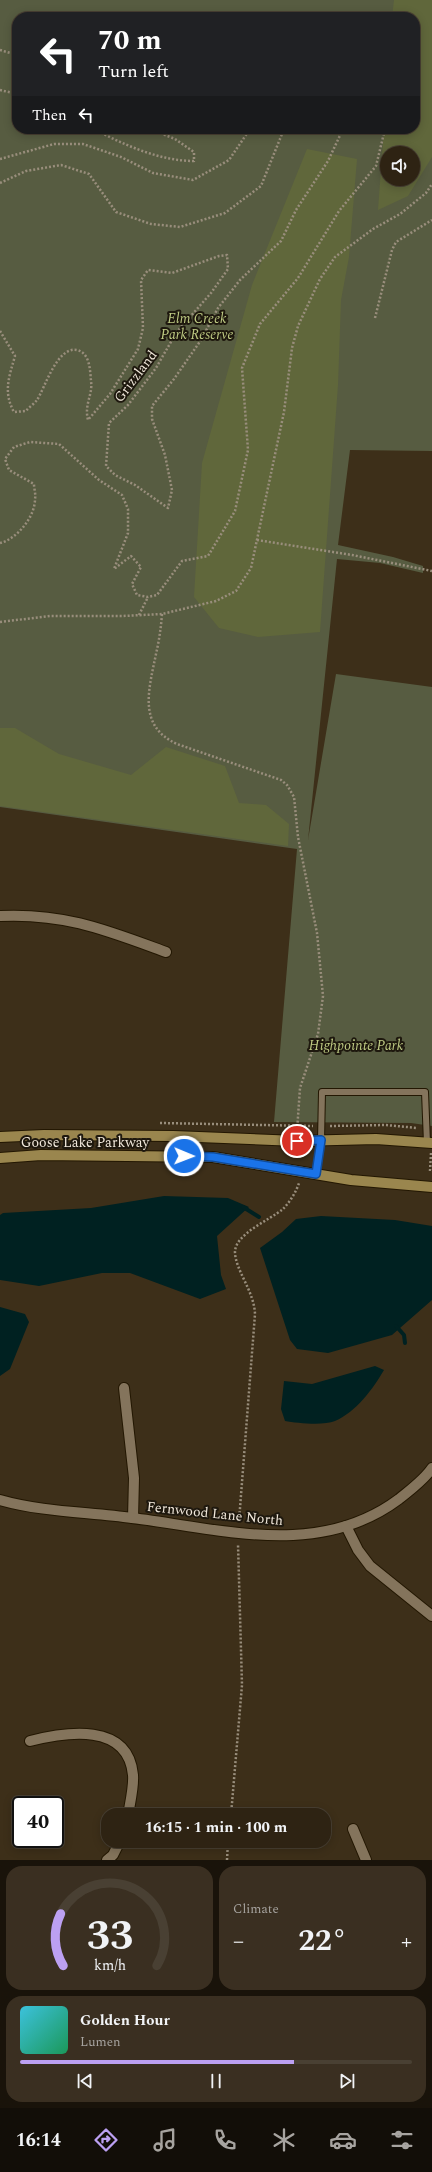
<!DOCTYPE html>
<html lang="en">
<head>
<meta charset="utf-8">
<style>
  :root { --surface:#2e2313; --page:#3a2f21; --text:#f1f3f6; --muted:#a7a4a0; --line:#494033; --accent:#bca0f2 }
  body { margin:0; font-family:Spectral,serif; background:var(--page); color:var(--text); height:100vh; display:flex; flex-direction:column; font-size:15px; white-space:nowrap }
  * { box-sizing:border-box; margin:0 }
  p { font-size:13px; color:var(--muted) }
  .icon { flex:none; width:22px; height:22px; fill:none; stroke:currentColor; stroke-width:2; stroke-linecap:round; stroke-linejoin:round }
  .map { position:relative; height:1860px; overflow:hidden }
  .drawer { display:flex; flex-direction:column; gap:6px; padding:6px; background:#19130a; flex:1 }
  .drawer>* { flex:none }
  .hud { position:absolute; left:12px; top:12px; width:408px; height:122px; border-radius:16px; box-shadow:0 2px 10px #0003,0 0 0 1px var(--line); background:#202124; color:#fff; overflow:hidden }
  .tools { position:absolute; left:380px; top:146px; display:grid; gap:8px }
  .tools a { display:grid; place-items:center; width:40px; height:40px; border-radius:50%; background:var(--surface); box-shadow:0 2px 10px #0003,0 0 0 1px var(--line); font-size:20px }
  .speed { position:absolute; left:12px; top:1796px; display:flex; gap:8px; font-size:20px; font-weight:700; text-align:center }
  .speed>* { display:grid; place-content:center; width:52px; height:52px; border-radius:50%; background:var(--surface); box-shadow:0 2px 10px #0003,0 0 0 1px var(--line); line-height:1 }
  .speed .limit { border:2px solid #111; border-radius:6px; background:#fff; color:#111 }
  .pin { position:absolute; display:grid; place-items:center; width:34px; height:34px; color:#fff; margin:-17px; border:2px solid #fff; border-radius:50%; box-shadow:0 1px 4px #0007 }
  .me { position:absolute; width:44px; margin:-22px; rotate:91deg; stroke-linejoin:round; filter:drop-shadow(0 0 3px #0008) }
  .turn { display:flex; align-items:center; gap:14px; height:84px; padding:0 20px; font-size:18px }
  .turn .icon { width:52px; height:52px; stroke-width:2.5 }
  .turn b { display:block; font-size:28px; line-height:34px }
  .then { display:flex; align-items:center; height:38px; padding:0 20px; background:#0003; gap:8px; font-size:15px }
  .big { font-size:30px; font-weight:700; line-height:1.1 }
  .drawer .tile { flex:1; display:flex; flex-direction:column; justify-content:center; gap:6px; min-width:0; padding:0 14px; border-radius:16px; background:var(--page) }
  .drawer .dial { align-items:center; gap:0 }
  .dial svg { height:104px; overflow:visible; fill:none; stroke:var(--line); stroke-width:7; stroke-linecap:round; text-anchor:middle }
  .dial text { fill:var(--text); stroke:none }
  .song { display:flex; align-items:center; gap:12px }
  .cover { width:48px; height:48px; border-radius:6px; background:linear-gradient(135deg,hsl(190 70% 55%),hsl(150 70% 35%)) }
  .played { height:4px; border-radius:2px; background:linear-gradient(90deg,var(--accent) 70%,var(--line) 70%) }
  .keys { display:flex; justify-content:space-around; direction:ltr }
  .heat { display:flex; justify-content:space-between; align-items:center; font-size:22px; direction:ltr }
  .drawer .tiles { flex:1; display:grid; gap:6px; grid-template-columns:1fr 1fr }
  .tile:last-child { grid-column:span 2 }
  .trip { position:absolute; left:101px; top:1808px; width:230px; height:40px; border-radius:16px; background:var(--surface); box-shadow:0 2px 10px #0003,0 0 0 1px var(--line); font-weight:700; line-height:40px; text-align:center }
  .dock { display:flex; height:64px; justify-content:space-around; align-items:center; background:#120e08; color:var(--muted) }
  .dock .icon { width:28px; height:28px }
  .dock .active { color:var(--accent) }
  .dock b { font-size:18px; color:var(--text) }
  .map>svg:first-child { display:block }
  .green { fill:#575c41; fill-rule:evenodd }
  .forest { fill:#60673b; fill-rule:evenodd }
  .water { fill:#002121 }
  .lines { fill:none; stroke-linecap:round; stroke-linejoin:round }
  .stream { stroke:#002121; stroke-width:4 }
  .lane-casing { stroke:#231702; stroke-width:8 }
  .street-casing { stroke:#231702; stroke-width:12 }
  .secondary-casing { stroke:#231702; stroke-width:12 }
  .path { stroke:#998e7c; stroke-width:2.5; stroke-dasharray:2 2; stroke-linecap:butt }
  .lane { stroke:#84745c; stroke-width:6 }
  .street { stroke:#84745c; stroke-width:10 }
  .secondary { stroke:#9a864e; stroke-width:10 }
  .route-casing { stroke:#114b97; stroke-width:10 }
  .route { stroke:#1a73e8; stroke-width:7 }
  .labels { text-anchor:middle; stroke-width:4; stroke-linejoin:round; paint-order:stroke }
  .park-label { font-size:14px; font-style:italic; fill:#beca83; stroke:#1e180e }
  .street-label { font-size:14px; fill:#f1e8db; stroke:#1e180e }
</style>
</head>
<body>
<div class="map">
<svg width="432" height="1860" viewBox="0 0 432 1860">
  <rect width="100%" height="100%" fill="#3d2f19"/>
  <path class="green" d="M0 0H432V451L350 450 338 545 393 557 423 566V573L380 563 337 559 308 840 336 674 432 687V1126L411 1123 274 1122 297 849 0 807ZM17 17H415V129H17ZM387 153H413V179H387Z"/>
  <g class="forest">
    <path d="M394 0H432V157L408 196 378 210 384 129H415V17H392ZM387 153H413V179H387Z"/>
    <path d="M307 149 357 159 349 257 341 300 338 385 320 632 258 637 219 628 194 597 202 463 252 285Z"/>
    <path d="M0 728H15L59 754 131 775 166 747 225 766 239 803 266 805 289 824 288 846 0 806Z"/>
  </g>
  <g class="water">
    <path d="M164 1196 228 1198 249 1207 217 1236 221 1275 226 1289 200 1299 130 1273H102L39 1286 0 1280V1215L3 1213 91 1208Z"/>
    <path d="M321 1216 395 1220 432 1226V1300L392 1335 328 1353 297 1349 290 1340 260 1248 282 1232 296 1219Z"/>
    <path d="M0 1307 25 1314 29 1322 10 1369 0 1376Z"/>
    <path d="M375 1366 384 1370C373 1389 356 1412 335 1421 323 1426 297 1423 285 1421L281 1409 284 1381 312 1384Z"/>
  </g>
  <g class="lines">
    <g class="stream">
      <path d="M243 1207 259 1217"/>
      <path d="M396 1326 404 1335 405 1343"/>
    </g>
    <defs>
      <path id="lane" d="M316 1174 321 1141 322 1092H425L427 1143"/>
      <g id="street">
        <path d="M0 916C65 913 106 930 166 952"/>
        <path d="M124 1388 134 1478 133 1518"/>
        <path d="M0 1500C42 1512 89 1512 132 1518 223 1529 319 1559 399 1499 410 1490 424 1480 432 1468"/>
        <path d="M346 1526 358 1550 370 1566 432 1616"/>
        <path d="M30 1741C66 1732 128 1722 133 1775 134 1787 130 1803 128 1815"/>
        <path d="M353 1829 366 1860"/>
        <path d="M107 1860 113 1855 120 1841"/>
      </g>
      <g id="secondary">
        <path d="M0 1137 44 1135 173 1136 297 1141 376 1139 432 1143"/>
        <path d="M0 1158 41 1155 213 1157 351 1180 432 1187"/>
      </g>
    </defs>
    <use href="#lane" class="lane-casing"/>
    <use href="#street" class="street-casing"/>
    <use href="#secondary" class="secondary-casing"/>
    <g class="path">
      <path d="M0 50 17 55"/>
      <path d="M0 90 17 94"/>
      <path d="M94 129C124 145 160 161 194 161V152L175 139 150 129"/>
      <path d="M0 159 54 144H83L121 157 153 173 193 180 229 160 250 129"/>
      <path d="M0 183 26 171 61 165 89 174 116 212 151 224 180 227 225 213 261 186 284 129"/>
      <path d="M375 318 392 250 396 242 432 220"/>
      <path d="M0 331 15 356C9 377 3 392 14 412L26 411C29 407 34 404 37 400 45 388 57 346 77 350 90 353 90 370 91 381 93 395 84 404 88 420L110 394 138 349 143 328 141 280 148 270 172 273 219 256 227 255 228 269 211 293 176 333 156 368 128 405 109 423 106 466 115 475 135 485 168 508 172 490 165 455 152 419V406L174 379 201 340 218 308 240 280 281 241 296 210 328 161 343 129"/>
      <path d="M257 540 352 555 432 571"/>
      <path d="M0 543C17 539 35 517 35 499 36 494 34 489 34 484L9 470 5 459 14 447 30 442 59 444 99 480 122 495 128 509V533L114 569 131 556 141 567 132 584 137 595 148 597 157 595 182 561 208 556 235 511 248 450 242 368 260 324 298 278 339 211 376 166 385 129"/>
      <path d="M162 614C161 628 159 641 156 654 149 689 137 726 177 744L281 780 287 785 294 797 298 837 317 933 323 996 318 1034 300 1088 297 1131"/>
      <path d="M139 615 148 597"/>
      <path d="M0 622 50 616H123L162 614 216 601 236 591 251 568 284 412 292 348 298 326 320 279 335 257 373 229 400 214 426 193 432 184"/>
      <path d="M160 1123 313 1126"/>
      <path d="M330 1126 386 1125 417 1128"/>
      <path d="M431 1153 430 1171H432"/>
      <path d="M239 1521 255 1314C254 1291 236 1271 235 1253 234 1234 270 1220 283 1209 290 1202 296 1192 299 1183"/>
      <path d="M231 1815 242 1685 238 1544"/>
      <path d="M227 1860 228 1841"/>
    </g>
    <use href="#lane" class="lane"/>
    <use href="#street" class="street"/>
    <use href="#secondary" class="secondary"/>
  </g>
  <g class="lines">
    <defs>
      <path id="route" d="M184 1156 213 1157 316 1174 321 1140 297 1141"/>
    </defs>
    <use href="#route" class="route-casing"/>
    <use href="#route" class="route"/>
  </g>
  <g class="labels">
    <g class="park-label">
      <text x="197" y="323">Elm Creek<tspan x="197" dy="16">Park Reserve</tspan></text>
      <text x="356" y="1050">Highpointe Park</text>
    </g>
    <g class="street-label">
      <text transform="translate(135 376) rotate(-53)" y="5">Grizzland</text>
      <text x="85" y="1147">Goose Lake Parkway</text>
      <text transform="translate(215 1513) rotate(6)" y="5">Fernwood Lane North</text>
    </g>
  </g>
</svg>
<div class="tools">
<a><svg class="icon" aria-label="sound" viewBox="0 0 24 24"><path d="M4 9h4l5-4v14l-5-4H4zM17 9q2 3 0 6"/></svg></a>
</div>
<div class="speed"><div class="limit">40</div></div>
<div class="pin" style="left:297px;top:1141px;background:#d93025"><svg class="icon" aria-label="arrive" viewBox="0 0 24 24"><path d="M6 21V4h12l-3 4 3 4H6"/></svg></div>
<svg class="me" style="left:184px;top:1156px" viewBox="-20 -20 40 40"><circle r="17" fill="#1a73e8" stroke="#fff" stroke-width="3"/><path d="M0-11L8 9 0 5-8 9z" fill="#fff"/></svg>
<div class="trip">16:15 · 1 min · 100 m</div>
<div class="hud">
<div class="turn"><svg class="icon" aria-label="left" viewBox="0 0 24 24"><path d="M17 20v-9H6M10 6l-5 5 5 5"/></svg><div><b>70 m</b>Turn left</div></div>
<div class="then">Then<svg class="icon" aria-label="left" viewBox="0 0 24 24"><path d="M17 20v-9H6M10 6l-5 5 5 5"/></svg></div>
</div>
</div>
<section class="drawer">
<div class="tiles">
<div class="tile dial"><svg viewBox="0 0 100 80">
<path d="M14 69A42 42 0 1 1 86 69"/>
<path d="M14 69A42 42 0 0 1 12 29" stroke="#bca0f2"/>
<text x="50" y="56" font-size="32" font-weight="700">33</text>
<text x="50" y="72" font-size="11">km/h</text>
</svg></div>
<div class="tile"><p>Climate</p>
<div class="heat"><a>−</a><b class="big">22°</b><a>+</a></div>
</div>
<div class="tile">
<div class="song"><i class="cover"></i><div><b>Golden Hour</b><p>Lumen</p></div></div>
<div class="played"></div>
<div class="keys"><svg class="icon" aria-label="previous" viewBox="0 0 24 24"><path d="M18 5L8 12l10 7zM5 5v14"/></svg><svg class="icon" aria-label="pause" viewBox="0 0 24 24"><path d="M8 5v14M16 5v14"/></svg><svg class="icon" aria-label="next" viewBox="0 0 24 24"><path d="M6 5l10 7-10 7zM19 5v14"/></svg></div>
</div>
</div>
</section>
<nav class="dock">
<b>16:14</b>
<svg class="icon active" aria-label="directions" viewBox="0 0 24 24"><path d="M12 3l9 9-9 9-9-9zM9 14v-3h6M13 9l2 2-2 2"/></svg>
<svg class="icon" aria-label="music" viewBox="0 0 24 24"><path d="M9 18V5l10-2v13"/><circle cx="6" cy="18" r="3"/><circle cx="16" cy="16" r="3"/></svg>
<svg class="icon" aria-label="phone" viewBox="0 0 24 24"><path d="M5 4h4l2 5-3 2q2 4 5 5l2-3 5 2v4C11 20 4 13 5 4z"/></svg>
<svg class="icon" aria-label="climate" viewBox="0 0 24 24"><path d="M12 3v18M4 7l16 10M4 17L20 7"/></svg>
<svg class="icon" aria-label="car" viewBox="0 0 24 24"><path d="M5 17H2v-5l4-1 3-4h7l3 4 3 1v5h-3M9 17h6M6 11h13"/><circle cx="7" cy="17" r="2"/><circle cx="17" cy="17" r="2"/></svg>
<svg class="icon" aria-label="filters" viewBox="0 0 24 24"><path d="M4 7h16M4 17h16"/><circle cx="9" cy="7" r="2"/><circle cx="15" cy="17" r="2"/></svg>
</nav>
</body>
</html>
